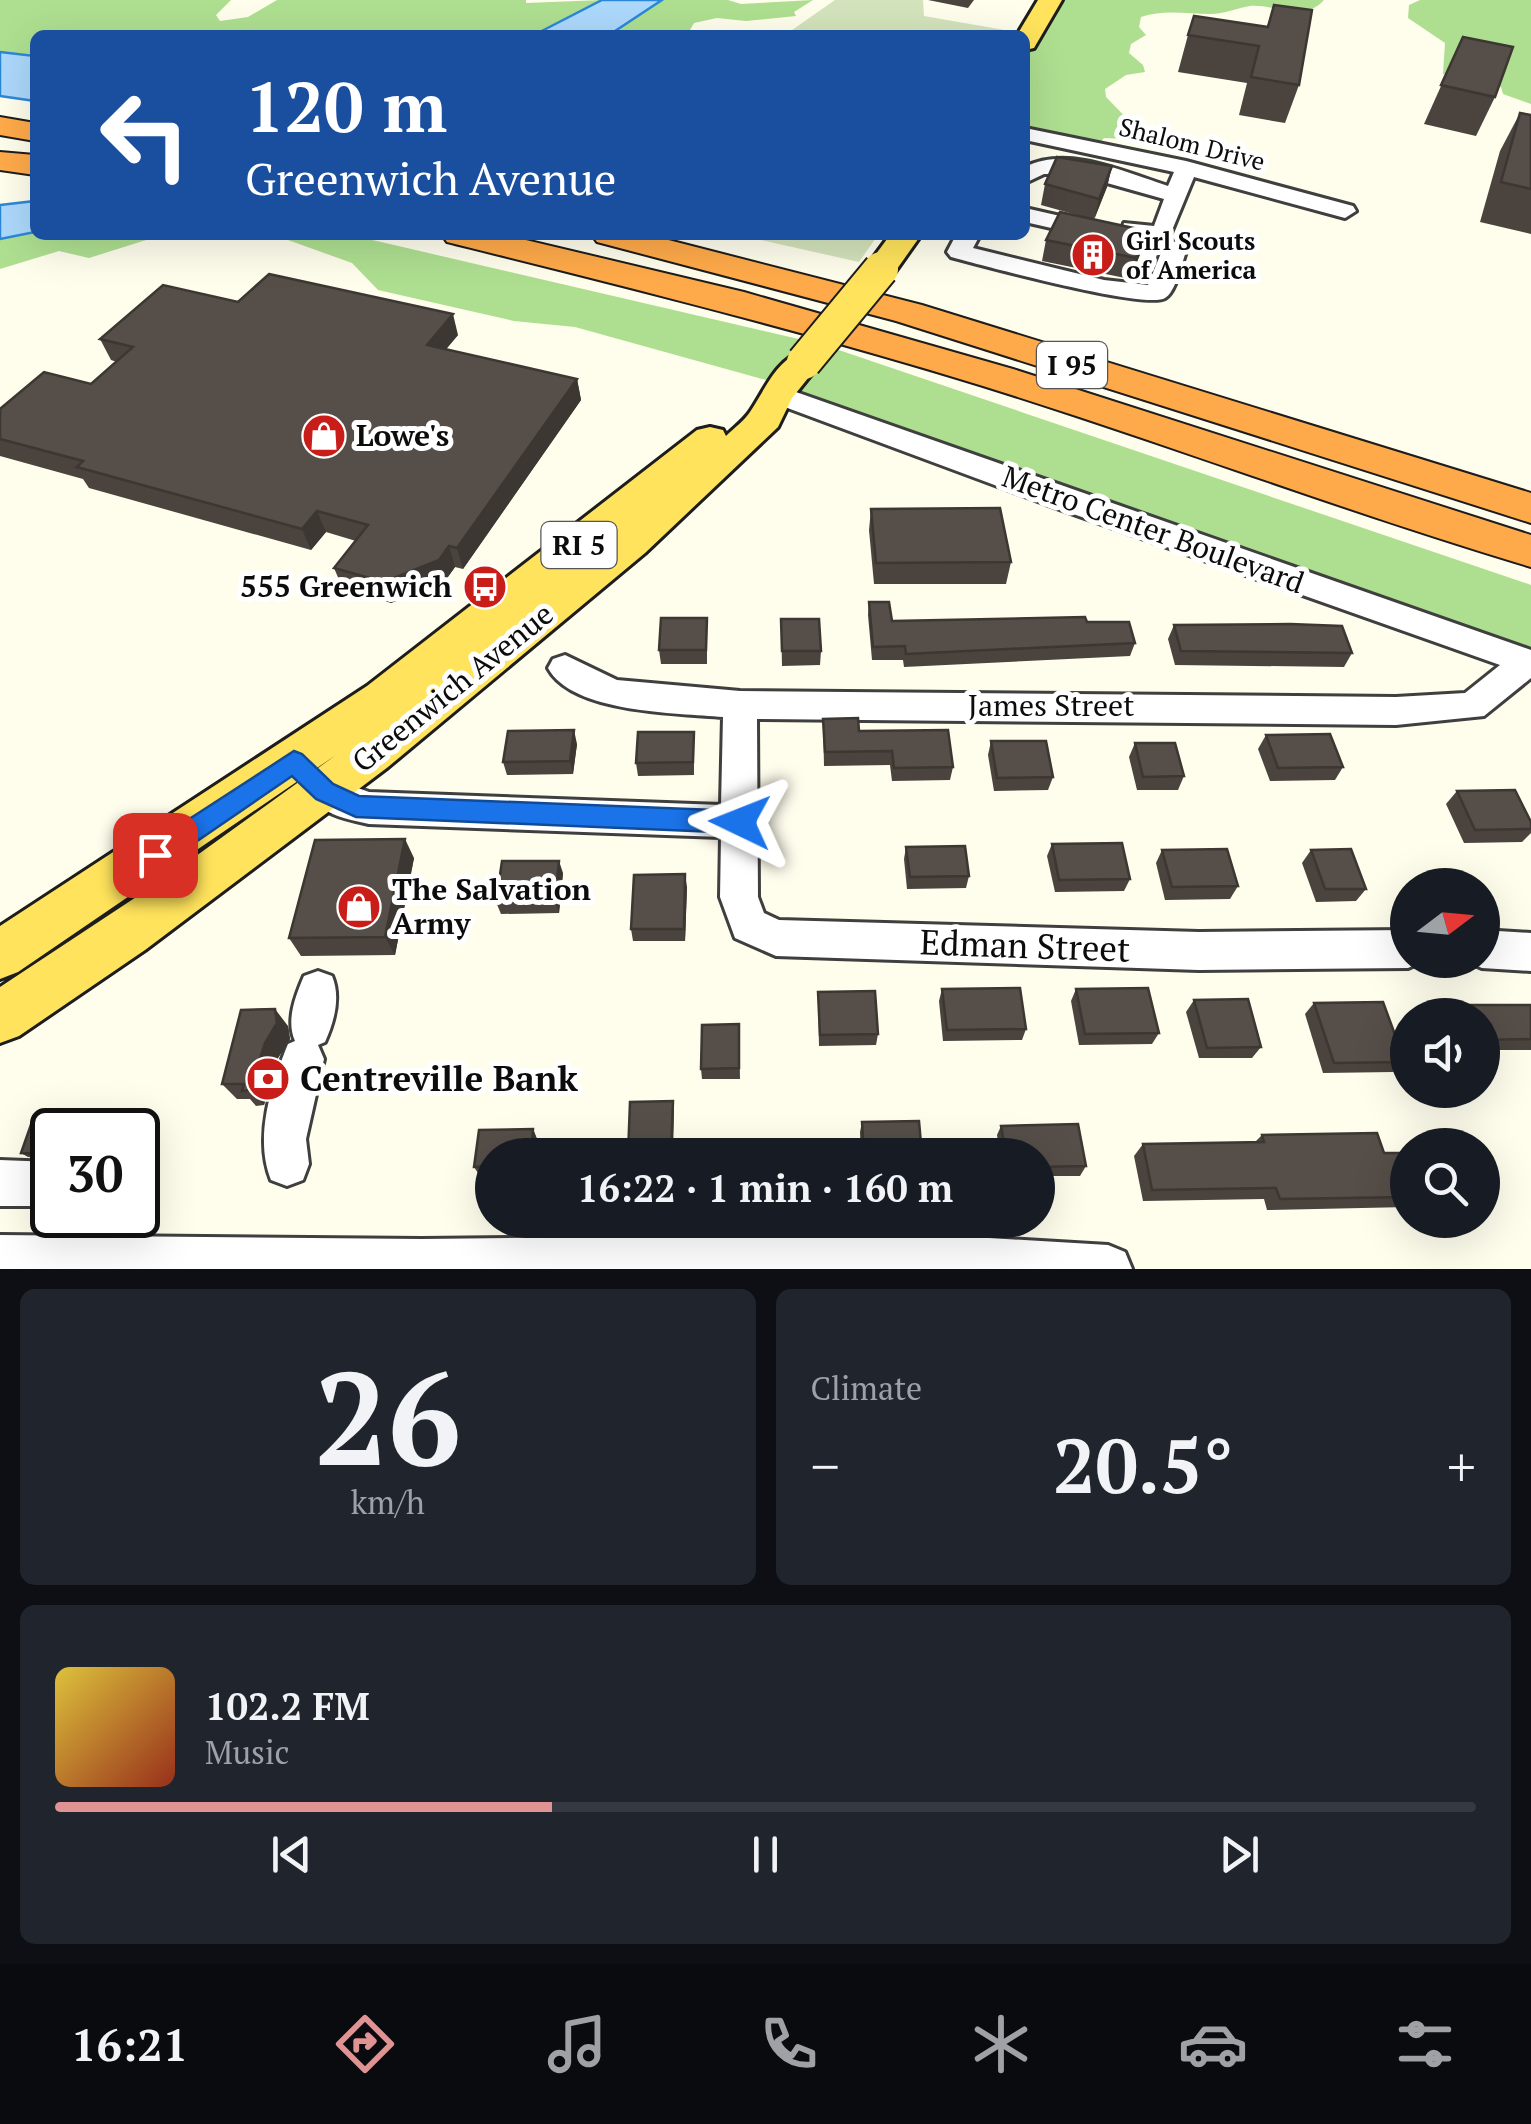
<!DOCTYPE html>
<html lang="en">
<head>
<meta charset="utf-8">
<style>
  :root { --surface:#171b24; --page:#20242c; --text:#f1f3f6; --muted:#9ea1a6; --line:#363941; --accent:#df9393 }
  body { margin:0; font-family:"PT Serif",serif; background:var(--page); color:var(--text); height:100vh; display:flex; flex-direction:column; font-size:38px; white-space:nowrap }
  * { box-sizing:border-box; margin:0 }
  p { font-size:32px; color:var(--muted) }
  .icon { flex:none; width:55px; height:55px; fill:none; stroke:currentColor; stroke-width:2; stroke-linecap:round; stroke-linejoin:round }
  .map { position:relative; height:1269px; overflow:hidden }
  .details { display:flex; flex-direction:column; gap:20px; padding:20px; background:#0d0f14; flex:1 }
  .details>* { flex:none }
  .banner { position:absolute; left:30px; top:30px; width:1000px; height:210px; border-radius:15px; box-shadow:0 10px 40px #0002; background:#1a4fa0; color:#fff; overflow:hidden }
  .needle { width:65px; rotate:74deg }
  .tools { position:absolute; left:1390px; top:868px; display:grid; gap:20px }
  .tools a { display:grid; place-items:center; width:110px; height:110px; border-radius:50%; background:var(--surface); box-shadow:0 10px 40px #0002; font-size:50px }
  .speed { position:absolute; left:30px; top:1108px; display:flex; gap:20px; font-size:50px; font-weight:700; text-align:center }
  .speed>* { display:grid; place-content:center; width:130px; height:130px; border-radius:50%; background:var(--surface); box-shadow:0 10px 40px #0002; line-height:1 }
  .speed .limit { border:5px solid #111; border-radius:15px; background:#fff; color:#111 }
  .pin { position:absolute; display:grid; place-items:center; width:85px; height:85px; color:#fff; margin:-42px; border-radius:20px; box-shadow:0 5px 15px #0006 }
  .me { position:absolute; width:110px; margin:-55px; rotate:272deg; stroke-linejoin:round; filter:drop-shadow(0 0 8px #0008) }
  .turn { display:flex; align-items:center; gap:35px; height:210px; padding:0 50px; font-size:45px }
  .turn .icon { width:130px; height:130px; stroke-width:2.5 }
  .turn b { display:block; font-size:70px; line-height:85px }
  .big { font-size:75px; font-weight:700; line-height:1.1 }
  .details .widget { flex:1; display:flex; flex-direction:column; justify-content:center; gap:15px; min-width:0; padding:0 35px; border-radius:15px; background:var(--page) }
  .details .dial { align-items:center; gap:0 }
  .dial b { font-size:130px; line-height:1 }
  .song { display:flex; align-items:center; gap:30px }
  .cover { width:120px; height:120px; border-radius:15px; background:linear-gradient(135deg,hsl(50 70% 55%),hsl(10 70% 35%)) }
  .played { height:10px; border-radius:5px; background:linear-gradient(90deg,var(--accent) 35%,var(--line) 35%) }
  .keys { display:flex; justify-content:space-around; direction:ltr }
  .heat { display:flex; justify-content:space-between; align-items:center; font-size:55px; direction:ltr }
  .details .tiles { flex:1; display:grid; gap:20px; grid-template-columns:1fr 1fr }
  .widget:last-child { grid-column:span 2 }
  .trip { position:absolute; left:475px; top:1138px; width:580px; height:100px; border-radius:50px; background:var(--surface); box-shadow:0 10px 40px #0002; font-weight:700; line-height:100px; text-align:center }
  .tabs { display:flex; height:160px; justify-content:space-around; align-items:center; background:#090b0e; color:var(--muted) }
  .tabs .icon { width:70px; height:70px }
  .tabs .current { color:var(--accent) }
  .tabs b { font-size:45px; color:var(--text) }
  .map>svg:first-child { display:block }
  .forest { fill:#aedf90 }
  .cemetery { fill:#d3e3bb }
  .water { fill:#acd8fb; stroke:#2c87d9; stroke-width:2.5 }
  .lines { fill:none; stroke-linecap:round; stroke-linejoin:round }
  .minor-casing { stroke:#3f3f3f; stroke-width:6 }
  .major-casing { stroke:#1d1d1d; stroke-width:6 }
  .highway-casing { stroke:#1d1d1d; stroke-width:4 }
  .minor { fill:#fff; fill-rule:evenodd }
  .major { fill:#ffe35c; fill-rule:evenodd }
  .highway { fill:#ffaa4a; fill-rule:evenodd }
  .major-bridge-casing { stroke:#1d1d1d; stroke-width:38; stroke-linecap:butt }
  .major-bridge { stroke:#ffe35c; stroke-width:34 }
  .wall { fill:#4a433e }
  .shaded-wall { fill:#3c3732 }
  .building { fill:#564e48; stroke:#3c3732; stroke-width:2.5 }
  .route { fill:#1a73e8; stroke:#114b97; stroke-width:2.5 }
  .labels { text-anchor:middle; stroke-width:10; stroke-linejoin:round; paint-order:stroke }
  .far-street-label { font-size:25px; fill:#0c0c0c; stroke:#fff }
  .far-poi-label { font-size:25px; font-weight:bold; fill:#0c0c0c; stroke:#fff; text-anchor:start }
  .shield { fill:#fff; stroke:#555; stroke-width:2.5 }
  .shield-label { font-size:28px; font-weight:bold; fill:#0c0c0c }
  .poi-label { font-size:30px; font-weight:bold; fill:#0c0c0c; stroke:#fff; text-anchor:start }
  .street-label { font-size:30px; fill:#0c0c0c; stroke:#fff }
  .near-street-label { font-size:35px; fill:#0c0c0c; stroke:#fff }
  .near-poi-label { font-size:35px; font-weight:bold; fill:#0c0c0c; stroke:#fff; text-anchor:start }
</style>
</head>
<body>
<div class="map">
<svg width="1531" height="1269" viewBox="0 0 1531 1269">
  <rect width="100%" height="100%" fill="#fffdec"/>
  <g class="forest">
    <path d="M0 0H231L216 15 220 21 248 17 277 0H526V3L602 0 534 35H35V56L0 52Z"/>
    <path d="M662 0H728L741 4 813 0 794 12 796 16 746 21 717 18 694 23 687 35H609Z"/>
    <path d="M1048 0H1324C1304 23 1275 4 1250 6 1237 8 1224 14 1211 14 1187 14 1164 9 1141 17L1139 27 1146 35 1131 44 1129 53 1143 65 1145 72 1126 75 1105 89 1106 97 1138 130 1137 135 1125 139 1104 138 1093 150 1025 134V39Z"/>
    <path d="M1420 0H1531V104L1503 94 1501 87 1443 74 1445 43 1408 18 1409 5Z"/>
    <path d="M35 232V235H162L89 258 59 251 0 269V239Z"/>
    <path d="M256 235H351L824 345 1531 585V665L776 394 777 383 575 327 514 321 378 290 352 263 288 240Z"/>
  </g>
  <g class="cemetery">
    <path d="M835 0H923L924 16 1016 32 785 35Z"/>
    <path d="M739 235H878L859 262Z"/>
  </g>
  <g class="water">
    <path d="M602 0H662L609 35H534Z"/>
    <path d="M0 52 35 56V101L0 96Z"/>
    <path d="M35 201V232L0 239V205Z"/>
  </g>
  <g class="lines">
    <defs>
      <g id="minor">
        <path d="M1025 128 1186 161 1353 206 1356 211 1345 218 1194 177 1168 240 1183 244 1187 249C1182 261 1176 292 1165 298 1146 310 981 265 951 257L947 252 956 235H980L973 248 1104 280 1148 285 1161 253 1025 222V208L1122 230 1124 223 1154 226 1164 199 1075 174H1044L1025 183V167C1068 145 1127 173 1168 186L1174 172 1025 140Z"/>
        <path d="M776 385 1531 650V678L1484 716 1396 725 757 719 758 897 764 913 779 920 1199 932 1408 930V960L1422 962 1408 968 1199 970 776 956 735 938 720 897 721 837 369 824C346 819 318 814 307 791L312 780 325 776 369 792 721 805 723 717C677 713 572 713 548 668L553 659 565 655 617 680 740 691 1396 697 1465 693 1500 665 1062 510 766 400 763 394 766 388Z"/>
        <path d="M1482 930 1531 933V971L1482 968 1468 962 1482 960Z"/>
        <path d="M318 971 332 976C341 997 334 1022 325 1042L318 1045 324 1059 306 1139 309 1164 303 1180 287 1186 271 1180C254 1138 271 1085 288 1044L295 1041C286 1021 295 997 304 976Z"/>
        <path d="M0 1160 52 1162V1206H0Z"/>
        <path d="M904 1233 1108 1245 1125 1252 1132 1269H0V1235L422 1239Z"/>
      </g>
      <g id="major">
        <path d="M1038 0H1062L1034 48 1025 50V35H1017Z"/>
        <path d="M890 235H921L892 276H870L865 269Z"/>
        <path d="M804 351 816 354 821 362 792 398 778 427 645 553 388 767 145 950 19 1036 0 1043V987L171 874 336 755 18 972 0 979V926L367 686 697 430 710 427 723 430 726 436C734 428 744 421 750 412 765 390 776 359 804 351Z"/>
      </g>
      <g id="highway">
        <path d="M0 117 35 123V141L0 135Z"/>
        <path d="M0 152 35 155V175L0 170Z"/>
        <path d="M442 235H505L744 292 1013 369 1531 535V567C1347 512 1166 443 983 386 805 331 627 287 447 242Z"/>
        <path d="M592 235H649L922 305 1531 493V523L896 321 597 242Z"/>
      </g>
    </defs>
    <use href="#minor" class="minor-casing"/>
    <use href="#major" class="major-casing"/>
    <use href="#highway" class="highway-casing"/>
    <use href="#minor" class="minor"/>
    <use href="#major" class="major"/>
    <use href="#highway" class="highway"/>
    <defs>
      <path id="major-bridge" d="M804 362 881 269"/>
    </defs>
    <use href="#major-bridge" class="major-bridge-casing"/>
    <use href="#major-bridge" class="major-bridge"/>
  </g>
  <g class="wall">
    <path d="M928 0H974L968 8Z"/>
    <path d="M1274 5 1299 85 1285 123 1239 115 1247 83 1178 72 1188 35 1267 26Z"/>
    <path d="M1463 37 1495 97 1476 136 1424 124Z"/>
    <path d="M1520 113 1531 115V234L1480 222 1500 151Z"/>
    <path d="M1112 166 1107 187 1094 219 1147 231 1141 252 1130 279 1042 261 1046 240 1084 217 1041 205 1045 184Z"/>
    <path d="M238 302 458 335 446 349 577 379 581 400 463 569 455 567 445 581 391 603 343 589 334 568 356 541 326 532 311 550 89 488 83 479 0 456V409L91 384 117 362 111 360 100 339Z"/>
    <path d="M871 509 1011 562 1006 584H874L869 530Z"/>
    <path d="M869 602 892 621 1087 622 1135 643 1130 656 904 667 903 660H872L868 615Z"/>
    <path d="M707 618V664H661L659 650Z"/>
    <path d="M781 619 821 651 820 665 782 666Z"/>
    <path d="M1174 625 1352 653 1344 667 1175 665 1168 639Z"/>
    <path d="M823 719 953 767 950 780 892 781 890 765 824 766Z"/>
    <path d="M694 732V775L638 776 636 763Z"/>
    <path d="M1266 735 1343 767 1335 780 1270 781 1258 749Z"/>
    <path d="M991 741 1053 777 1048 790 994 791 988 755Z"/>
    <path d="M1135 743 1184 776 1178 790H1137L1129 757Z"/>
    <path d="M577 744 573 774 507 775 503 762Z"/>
    <path d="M1457 791 1531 822V833L1522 842 1464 843 1446 804Z"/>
    <path d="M1052 844 1130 879 1124 891 1055 892 1047 856Z"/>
    <path d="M906 847 969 876 966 888 907 889 904 859Z"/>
    <path d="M1162 850 1238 886 1230 899 1165 900 1156 863Z"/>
    <path d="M1311 850 1366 889 1356 901 1316 902 1302 863Z"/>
    <path d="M414 858 395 955 301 956 289 938Z"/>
    <path d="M563 873 559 913 501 914 496 902Z"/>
    <path d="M687 887 685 941H633L631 929Z"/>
    <path d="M942 989 1026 1029 1022 1040 943 1041 939 1001Z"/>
    <path d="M1076 989 1159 1033 1152 1044 1079 1045 1071 1001Z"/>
    <path d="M818 992 878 1034 876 1045 819 1046Z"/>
    <path d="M1194 1000 1261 1047 1252 1058H1199L1186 1012Z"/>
    <path d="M1314 1003 1405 1062 1393 1072 1323 1073 1305 1014Z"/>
    <path d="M1426 1005H1531V1050H1482V1015H1415Z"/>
    <path d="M739 1024 740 1079H702L701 1069Z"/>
    <path d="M288 1026 290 1039 278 1058 264 1105 256 1106 250 1099H237L222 1084Z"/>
    <path d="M142 1113 148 1118 138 1155V1130H52V1166L49 1164 47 1158 28 1157 21 1153 34 1116Z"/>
    <path d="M862 1122 922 1155H861L860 1132Z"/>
    <path d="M1001 1126 1086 1166 1080 1176H1038V1155H1000L997 1135Z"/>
    <path d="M533 1129 537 1139 536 1155H492V1176H480L474 1167 479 1130Z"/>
    <path d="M1262 1135 1384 1153H1408V1207L1267 1210 1264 1199 1143 1201 1134 1156 1143 1144 1254 1143Z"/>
  </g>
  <g class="shaded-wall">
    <path d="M1112 166 1107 187 1094 220 1099 199Z"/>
    <path d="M1147 231 1141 252 1130 279 1136 258Z"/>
    <path d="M453 314 458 335 432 366 427 345Z"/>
    <path d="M577 379 581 400 463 569 457 548Z"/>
    <path d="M317 511 326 532 311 550 302 529Z"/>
    <path d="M449 546 455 567 445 581 391 603 384 582Z"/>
    <path d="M574 730 577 744 573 774 570 761Z"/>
    <path d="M405 839 414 858 395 955 385 937Z"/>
    <path d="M559 861 563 873 559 913 555 901Z"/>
    <path d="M685 874 687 887 685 941 684 929Z"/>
    <path d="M275 1009 288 1026 290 1039 278 1058 264 1105 250 1090Z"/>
    <path d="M673 1101 674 1111 673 1155H671Z"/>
    <path d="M142 1113 148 1118 138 1155 137 1130Z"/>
    <path d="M533 1129 537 1139 536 1155H531Z"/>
  </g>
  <g class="building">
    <path d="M1274 5 1312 10 1299 85 1251 77 1259 46 1188 35 1194 16 1268 27Z"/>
    <path d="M1463 37 1513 47 1495 97 1441 85Z"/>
    <path d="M1520 113 1531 115V189L1501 182Z"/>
    <path d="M1057 157 1112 166 1099 199 1045 184Z"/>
    <path d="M1060 212 1147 231 1136 258 1046 240Z"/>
    <path d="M269 274 453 314 427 345 577 379 457 548 449 546 439 560 384 582 334 568 368 525 317 511 302 529 77 467 83 461 0 439V409L44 372 91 384 133 347 100 339 163 285 238 302Z"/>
    <path d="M1000 508 1011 562 876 563 871 509Z"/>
    <path d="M869 602H889L892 621 1085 617 1087 622H1129L1135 643 906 654 905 646 873 647Z"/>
    <path d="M661 618H707L706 650H659Z"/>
    <path d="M781 619H819L821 651H782Z"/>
    <path d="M1290 624 1342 626 1352 653 1181 651 1174 625Z"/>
    <path d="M858 718 859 731 948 730 953 767 894 768 892 751 825 752 823 719Z"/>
    <path d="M574 730 570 761 503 762 508 731Z"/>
    <path d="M638 732H694L693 762 636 763Z"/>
    <path d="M1330 734 1343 767 1278 768 1266 735Z"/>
    <path d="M991 741H1046L1053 777 997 778Z"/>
    <path d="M1135 743H1175L1184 776 1143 777Z"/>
    <path d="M1515 790 1531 822V829L1475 830 1457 791Z"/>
    <path d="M405 839 385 937 289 938 315 840Z"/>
    <path d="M1122 843 1130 879 1059 880 1052 844Z"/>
    <path d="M965 846 969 876 910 877 906 847Z"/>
    <path d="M1227 849 1238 886 1172 887 1162 850Z"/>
    <path d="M1351 849 1366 889H1325L1311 850Z"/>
    <path d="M502 861H559L555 901 496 902Z"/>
    <path d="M685 874 684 929H631L634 875Z"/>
    <path d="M1020 988 1026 1029 947 1030 942 989Z"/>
    <path d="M1148 988 1159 1033 1085 1034 1076 989Z"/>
    <path d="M875 991 878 1034 820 1035 818 992Z"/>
    <path d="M1248 999 1261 1047 1207 1048 1194 1000Z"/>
    <path d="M1383 1002 1405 1062 1334 1063 1314 1003Z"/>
    <path d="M1426 1005H1531V1039L1482 1040V1015H1430Z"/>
    <path d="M275 1009 277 1023 265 1043 250 1090 242 1091 244 1084H222L241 1010Z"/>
    <path d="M739 1024V1068L701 1069 702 1025Z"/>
    <path d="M673 1101 671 1155H628L630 1102Z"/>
    <path d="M142 1113 137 1130H52V1164H49L45 1154 21 1153 34 1116Z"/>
    <path d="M919 1121 922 1155H864L862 1122Z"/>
    <path d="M1078 1124 1086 1166 1038 1167V1155H1006L1001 1126Z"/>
    <path d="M533 1129 531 1155H492V1166L474 1167 479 1130Z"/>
    <path d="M1377 1133 1384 1153H1408V1197L1280 1199 1276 1188 1152 1190 1143 1144 1264 1142 1262 1135Z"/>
  </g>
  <path class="route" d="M294 751 302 754 333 784 359 796 740 811 749 814 752 822 749 830 740 833 356 817 316 799 292 776 165 863 155 866 146 863 142 855 146 847Z"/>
  <defs>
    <symbol id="building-disc" viewBox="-11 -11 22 22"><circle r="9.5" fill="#c81d19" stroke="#fff"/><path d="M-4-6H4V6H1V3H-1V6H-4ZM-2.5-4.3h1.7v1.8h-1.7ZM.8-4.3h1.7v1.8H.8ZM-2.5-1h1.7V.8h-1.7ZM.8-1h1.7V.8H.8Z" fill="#fff"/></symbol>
    <symbol id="shop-disc" viewBox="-11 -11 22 22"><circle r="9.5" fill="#c81d19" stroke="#fff"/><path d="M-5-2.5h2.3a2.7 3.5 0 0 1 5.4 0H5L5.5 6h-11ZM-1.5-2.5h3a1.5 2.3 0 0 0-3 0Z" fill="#fff"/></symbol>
    <symbol id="bus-disc" viewBox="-11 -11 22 22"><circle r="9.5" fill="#c81d19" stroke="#fff"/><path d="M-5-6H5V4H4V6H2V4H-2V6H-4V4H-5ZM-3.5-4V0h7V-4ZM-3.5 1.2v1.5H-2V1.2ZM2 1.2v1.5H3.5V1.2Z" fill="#fff"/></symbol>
    <symbol id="bank-disc" viewBox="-11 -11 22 22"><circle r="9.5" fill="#c81d19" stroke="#fff"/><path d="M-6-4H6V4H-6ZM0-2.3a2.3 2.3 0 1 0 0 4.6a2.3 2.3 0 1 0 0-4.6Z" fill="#fff"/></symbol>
  </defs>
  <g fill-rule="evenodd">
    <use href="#building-disc" x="1068" y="230" width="50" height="50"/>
    <use href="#shop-disc" x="299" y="411" width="50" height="50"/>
    <use href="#bus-disc" x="460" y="562" width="50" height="50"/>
    <use href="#shop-disc" x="334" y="882" width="50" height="50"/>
    <use href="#bank-disc" x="243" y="1054" width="50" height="50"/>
  </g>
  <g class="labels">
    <g class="far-street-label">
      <text transform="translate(1192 144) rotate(14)" y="9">Shalom Drive</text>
    </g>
    <g class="far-poi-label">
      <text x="1126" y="250">Girl Scouts<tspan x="1126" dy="29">of America</tspan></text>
    </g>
    <g class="shield">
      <rect x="1037" y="342" width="70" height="46" rx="8"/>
      <rect x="541.5" y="522" width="75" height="46" rx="8"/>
    </g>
    <g class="shield-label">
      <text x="1072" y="375">I 95</text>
      <text x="579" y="555">RI 5</text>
    </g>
    <g class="poi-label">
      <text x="356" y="446">Lowe's</text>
      <text x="452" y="597" text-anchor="end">555 Greenwich</text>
      <text x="392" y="900">The Salvation<tspan x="392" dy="34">Army</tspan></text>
    </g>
    <g class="street-label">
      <text transform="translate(1153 530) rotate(20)" y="10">Metro Center Boulevard</text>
      <text transform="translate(453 688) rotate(-39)" y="10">Greenwich Avenue</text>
      <text x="1051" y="716">James Street</text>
    </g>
    <g class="near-street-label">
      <text transform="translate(1025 946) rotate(2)" y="12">Edman Street</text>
    </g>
    <g class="near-poi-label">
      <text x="300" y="1091">Centreville Bank</text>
    </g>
  </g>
</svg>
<div class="tools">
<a><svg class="needle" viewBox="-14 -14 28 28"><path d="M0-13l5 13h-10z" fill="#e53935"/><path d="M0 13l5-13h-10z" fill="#9ea1a6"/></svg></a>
<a><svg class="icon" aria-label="sound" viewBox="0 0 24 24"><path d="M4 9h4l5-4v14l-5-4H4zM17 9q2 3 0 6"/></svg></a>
<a><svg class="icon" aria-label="search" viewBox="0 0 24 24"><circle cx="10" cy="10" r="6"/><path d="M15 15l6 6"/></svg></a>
</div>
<div class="speed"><div class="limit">30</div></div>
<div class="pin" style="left:155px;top:855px;background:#d93025"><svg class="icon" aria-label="arrive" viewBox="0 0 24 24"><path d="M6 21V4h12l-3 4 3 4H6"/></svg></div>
<svg class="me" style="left:740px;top:822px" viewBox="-20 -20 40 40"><path d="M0-17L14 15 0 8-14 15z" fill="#1a73e8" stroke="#fff" stroke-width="4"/></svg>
<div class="trip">16:22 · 1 min · 160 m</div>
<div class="banner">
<div class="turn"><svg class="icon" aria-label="left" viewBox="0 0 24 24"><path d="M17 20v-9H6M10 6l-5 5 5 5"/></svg><div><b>120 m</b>Greenwich Avenue</div></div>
</div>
</div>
<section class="details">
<div class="tiles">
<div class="widget dial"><b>26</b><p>km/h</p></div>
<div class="widget"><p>Climate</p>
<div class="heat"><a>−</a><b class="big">20.5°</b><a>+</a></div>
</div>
<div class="widget">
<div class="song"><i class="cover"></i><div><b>102.2 FM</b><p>Music</p></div></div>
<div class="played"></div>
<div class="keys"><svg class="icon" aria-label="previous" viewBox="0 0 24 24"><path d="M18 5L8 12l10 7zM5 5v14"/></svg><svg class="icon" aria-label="pause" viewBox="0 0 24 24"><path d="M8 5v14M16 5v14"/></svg><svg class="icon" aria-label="next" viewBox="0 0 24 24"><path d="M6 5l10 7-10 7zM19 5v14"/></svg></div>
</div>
</div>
</section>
<nav class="tabs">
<b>16:21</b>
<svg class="icon current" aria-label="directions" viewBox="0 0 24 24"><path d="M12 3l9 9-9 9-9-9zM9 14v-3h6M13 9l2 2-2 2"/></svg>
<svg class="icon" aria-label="music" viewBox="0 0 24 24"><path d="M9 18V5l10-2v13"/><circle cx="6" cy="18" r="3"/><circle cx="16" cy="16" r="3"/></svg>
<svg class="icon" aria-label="phone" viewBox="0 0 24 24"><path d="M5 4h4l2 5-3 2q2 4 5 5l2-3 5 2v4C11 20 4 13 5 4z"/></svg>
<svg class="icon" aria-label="climate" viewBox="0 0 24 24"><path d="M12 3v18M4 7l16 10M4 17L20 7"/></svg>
<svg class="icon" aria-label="car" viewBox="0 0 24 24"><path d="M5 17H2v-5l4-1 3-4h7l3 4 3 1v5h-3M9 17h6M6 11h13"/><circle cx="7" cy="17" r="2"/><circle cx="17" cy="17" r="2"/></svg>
<svg class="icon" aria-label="filters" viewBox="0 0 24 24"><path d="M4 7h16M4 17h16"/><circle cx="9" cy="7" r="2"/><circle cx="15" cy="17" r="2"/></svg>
</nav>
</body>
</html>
